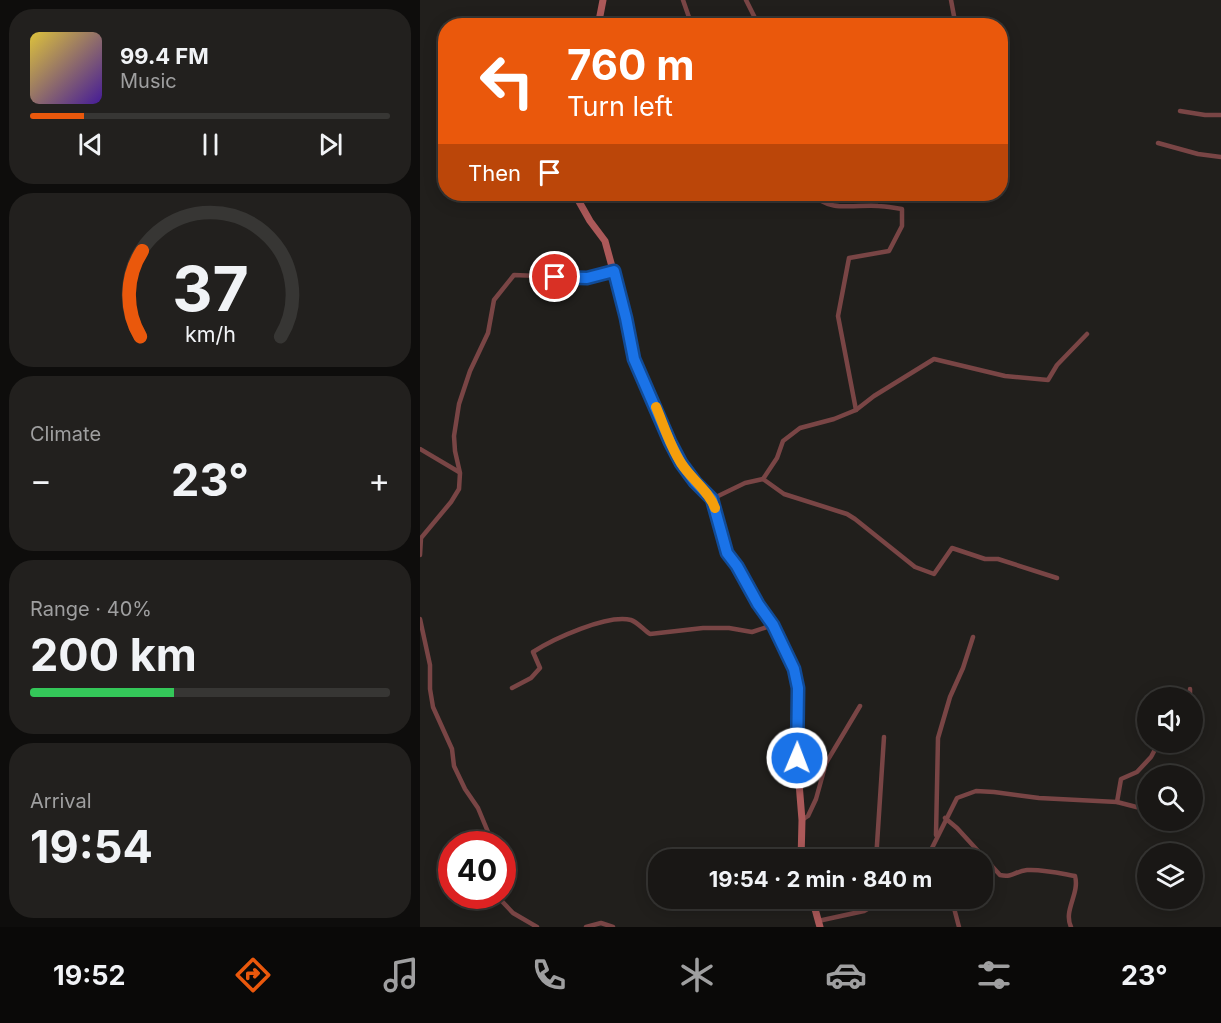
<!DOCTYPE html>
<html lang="en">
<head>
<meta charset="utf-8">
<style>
  :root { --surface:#191715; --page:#22201e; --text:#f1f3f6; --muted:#9f9fa0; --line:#373634; --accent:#ea580c }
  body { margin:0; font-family:Inter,sans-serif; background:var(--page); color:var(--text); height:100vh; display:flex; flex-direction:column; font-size:22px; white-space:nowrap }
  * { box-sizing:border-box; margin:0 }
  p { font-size:20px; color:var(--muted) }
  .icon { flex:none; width:33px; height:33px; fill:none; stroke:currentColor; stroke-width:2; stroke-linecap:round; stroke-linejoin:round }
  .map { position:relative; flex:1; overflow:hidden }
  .panel { display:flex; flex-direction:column; gap:9px; padding:9px; background:#0e0d0c; width:420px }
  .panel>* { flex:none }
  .banner { position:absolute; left:18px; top:18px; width:570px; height:183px; border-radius:24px; box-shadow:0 3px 15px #0003,0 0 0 2px var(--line); background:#ea580c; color:#fff; overflow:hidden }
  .controls { position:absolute; left:717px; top:687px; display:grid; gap:12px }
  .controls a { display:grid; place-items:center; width:66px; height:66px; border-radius:50%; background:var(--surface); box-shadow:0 3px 15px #0003,0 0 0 2px var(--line); font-size:30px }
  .speed { position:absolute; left:18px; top:831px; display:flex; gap:12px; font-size:30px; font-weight:700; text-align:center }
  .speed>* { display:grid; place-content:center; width:78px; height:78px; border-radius:50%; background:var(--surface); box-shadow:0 3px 15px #0003,0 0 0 2px var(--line); line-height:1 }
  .speed .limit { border:9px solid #d22; background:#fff; color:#111 }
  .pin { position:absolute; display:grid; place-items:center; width:51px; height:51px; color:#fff; margin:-26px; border:3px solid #fff; border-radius:50%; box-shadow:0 2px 6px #0007 }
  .me { position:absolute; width:66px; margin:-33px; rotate:1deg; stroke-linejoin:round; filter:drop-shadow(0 0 4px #0008) }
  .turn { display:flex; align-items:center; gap:21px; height:126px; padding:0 30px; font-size:27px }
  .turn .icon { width:78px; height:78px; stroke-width:2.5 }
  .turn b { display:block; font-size:42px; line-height:51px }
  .then { display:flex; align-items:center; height:57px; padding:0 30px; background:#0003; gap:12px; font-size:22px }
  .big { font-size:45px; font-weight:700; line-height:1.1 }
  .panel .widget { flex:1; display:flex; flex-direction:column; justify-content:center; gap:9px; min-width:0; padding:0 21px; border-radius:24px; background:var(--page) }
  .panel .dial { align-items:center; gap:0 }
  .dial svg { height:156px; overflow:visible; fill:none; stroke:var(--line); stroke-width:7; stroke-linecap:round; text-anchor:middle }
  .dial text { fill:var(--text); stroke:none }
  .song { display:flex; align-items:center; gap:18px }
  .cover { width:72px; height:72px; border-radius:9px; background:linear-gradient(135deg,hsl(50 70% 55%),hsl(260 70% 35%)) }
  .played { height:6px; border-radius:3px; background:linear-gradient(90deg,var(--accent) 15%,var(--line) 15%) }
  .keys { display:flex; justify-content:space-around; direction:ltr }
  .heat { display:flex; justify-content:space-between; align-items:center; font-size:33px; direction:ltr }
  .charge { height:9px; border-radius:4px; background:linear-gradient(90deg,#34c759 40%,var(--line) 0) }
  .trip { position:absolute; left:228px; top:849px; width:345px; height:60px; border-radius:24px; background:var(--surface); box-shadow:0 3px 15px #0003,0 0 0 2px var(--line); font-weight:700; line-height:60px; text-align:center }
  .tabs { display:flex; height:96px; justify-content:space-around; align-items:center; background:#0a0908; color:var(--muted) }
  .tabs .icon { width:42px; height:42px }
  .tabs .selected { color:var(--accent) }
  .tabs b { font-size:27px; color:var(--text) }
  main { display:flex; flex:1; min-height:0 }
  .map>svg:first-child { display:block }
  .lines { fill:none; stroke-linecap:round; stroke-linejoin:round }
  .street { stroke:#794545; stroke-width:4.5 }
  .secondary { stroke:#ac5959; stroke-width:7 }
  .route-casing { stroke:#114b97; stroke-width:15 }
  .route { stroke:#1a73e8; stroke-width:10 }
  .slow { stroke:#f59e0b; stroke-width:10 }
</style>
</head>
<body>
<main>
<section class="panel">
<div class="widget">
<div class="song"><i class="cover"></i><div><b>99.4 FM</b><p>Music</p></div></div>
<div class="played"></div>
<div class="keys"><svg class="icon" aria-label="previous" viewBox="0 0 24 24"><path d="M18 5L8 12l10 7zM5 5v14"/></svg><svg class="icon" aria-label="pause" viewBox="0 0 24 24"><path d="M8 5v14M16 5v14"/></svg><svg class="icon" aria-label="next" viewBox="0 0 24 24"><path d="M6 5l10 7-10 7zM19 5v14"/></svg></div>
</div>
<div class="widget dial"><svg viewBox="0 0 100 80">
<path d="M14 69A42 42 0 1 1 86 69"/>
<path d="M14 69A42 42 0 0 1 15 25" stroke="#ea580c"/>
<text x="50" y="56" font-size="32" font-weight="700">37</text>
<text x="50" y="72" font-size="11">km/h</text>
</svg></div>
<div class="widget"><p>Climate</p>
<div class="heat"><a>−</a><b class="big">23°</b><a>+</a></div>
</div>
<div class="widget"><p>Range · 40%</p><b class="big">200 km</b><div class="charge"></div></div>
<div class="widget"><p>Arrival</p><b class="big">19:54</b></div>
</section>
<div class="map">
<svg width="801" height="927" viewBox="0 0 801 927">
  <rect width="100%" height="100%" fill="#211f1c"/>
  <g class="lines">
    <g class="street">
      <path d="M263 0 272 26"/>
      <path d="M326 0 339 26"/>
      <path d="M531 0 534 16"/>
      <path d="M760 111 785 115H801"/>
      <path d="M738 143 778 154 801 157"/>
      <path d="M394 194C407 213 438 204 458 206 466 206 474 208 482 209V226L469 251 429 258 418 316 436 410"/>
      <path d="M0 449 39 472"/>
      <path d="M343 479 364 494 427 514 435 519 495 567 514 574 532 548 565 559H578L637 578"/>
      <path d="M292 499 325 483 343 479 357 458 363 441 380 428 414 419 436 410 454 396 514 359 585 376 628 380 637 365 667 334"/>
      <path d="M0 555 1 538 31 502 39 489 40 473 35 451 34 436 39 404 50 371 68 333 74 300 94 275 167 278 193 271"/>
      <path d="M0 619 10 665V689L13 707 32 749 34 766 45 789 58 808 73 844"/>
      <path d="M92 688 111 678 120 668 113 652C133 639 187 614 211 620 217 622 224 630 230 634L283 628H309L332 632 353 625"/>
      <path d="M770 698V689"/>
      <path d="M772 720V723"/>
      <path d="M697 802 701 779 717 772 731 757 739 742"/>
      <path d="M525 818 537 828 580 875C593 878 595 871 607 870 623 869 639 873 655 876 660 894 643 910 651 927"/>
      <path d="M382 820 388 816 396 799 406 763 440 706"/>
      <path d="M516 835 518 738 530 697 543 668 553 637"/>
      <path d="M456 860 464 737"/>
      <path d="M506 860 537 798 556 791 574 792 619 798 697 802 728 810"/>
      <path d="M77 896 93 913 117 927"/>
      <path d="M522 898 523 905 529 904 534 908 539 927"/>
      <path d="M398 921 444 911 467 898"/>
      <path d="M166 927 181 923 193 927"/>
    </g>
    <g class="secondary">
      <path d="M178 26 183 0"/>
      <path d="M158 194 157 198 170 221 185 241 206 318 215 359 250 442 261 463 275 482 292 499 307 553 317 566 337 604 353 625 374 669 378 688 377 758 382 820 381 860"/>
      <path d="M392 898 400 927"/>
    </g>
  </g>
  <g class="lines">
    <defs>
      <path id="route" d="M135 277 167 278 194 271 206 318 214 359 250 442 261 463 275 482 292 499 307 553 317 566 338 604 353 625 374 669 378 688 377 758"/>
    </defs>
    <use href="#route" class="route-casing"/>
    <use href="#route" class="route"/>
    <path class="slow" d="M236 407C244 426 250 446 261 463 271 479 289 491 295 508"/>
  </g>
</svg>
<div class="controls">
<a><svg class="icon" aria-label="sound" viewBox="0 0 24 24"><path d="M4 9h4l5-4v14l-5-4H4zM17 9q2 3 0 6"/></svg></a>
<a><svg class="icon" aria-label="search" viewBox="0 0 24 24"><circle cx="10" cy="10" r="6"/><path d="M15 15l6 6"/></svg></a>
<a><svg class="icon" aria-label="layers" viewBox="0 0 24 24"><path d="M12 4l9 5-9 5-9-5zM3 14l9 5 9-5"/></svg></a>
</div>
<div class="speed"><div class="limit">40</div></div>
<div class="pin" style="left:135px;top:277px;background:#d93025"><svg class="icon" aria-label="arrive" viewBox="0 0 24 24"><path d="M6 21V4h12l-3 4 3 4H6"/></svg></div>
<svg class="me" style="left:377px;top:758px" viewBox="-20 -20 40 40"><circle r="17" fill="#1a73e8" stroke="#fff" stroke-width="3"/><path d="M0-11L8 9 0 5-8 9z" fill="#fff"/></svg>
<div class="trip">19:54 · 2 min · 840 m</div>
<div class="banner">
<div class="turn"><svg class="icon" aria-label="left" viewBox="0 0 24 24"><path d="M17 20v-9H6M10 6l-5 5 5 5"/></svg><div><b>760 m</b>Turn left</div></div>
<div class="then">Then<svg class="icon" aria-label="arrive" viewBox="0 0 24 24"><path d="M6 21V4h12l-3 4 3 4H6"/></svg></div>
</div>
</div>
</main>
<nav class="tabs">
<b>19:52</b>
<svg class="icon selected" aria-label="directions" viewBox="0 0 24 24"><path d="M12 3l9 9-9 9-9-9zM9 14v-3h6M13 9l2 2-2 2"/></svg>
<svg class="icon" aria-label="music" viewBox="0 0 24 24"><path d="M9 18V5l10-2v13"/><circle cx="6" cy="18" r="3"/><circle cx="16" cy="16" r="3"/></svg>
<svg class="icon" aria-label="phone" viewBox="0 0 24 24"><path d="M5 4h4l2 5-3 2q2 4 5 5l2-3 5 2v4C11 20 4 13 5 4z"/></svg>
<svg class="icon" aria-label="climate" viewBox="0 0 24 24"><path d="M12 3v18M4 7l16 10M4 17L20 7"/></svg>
<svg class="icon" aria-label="car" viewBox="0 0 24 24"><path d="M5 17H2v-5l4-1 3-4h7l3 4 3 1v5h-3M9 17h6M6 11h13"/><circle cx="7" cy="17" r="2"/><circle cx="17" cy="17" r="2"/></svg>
<svg class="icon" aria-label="filters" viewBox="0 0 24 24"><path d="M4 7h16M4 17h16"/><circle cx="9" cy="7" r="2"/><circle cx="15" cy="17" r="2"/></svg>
<b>23°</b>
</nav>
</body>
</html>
